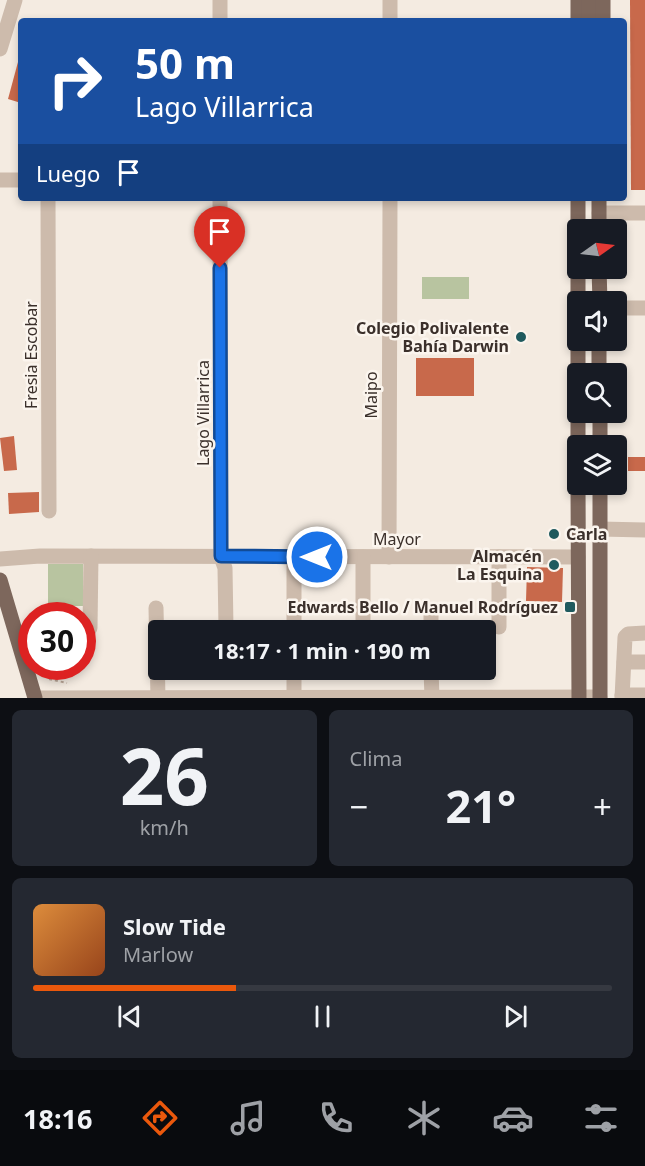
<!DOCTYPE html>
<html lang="es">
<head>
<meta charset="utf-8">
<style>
  :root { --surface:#171b24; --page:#242831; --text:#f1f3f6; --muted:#9ea1a6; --line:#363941; --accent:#ea580c }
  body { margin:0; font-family:"Noto Sans",sans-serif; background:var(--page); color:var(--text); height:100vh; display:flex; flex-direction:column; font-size:22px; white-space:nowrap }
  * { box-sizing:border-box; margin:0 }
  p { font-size:20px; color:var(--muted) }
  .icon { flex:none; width:33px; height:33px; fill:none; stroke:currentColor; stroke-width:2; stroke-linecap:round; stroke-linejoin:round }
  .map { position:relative; height:698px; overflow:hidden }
  .drawer { display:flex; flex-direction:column; gap:12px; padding:12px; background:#0d0f14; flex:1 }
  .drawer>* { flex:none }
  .hud { position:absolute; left:18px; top:18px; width:609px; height:183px; border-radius:6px; box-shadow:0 3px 9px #0003; background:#1a4fa0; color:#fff; overflow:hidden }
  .needle { width:39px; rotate:76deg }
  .buttons { position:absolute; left:567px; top:219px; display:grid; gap:12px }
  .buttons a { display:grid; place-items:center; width:60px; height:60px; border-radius:6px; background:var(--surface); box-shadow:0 3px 9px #0003; font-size:30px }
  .speed { position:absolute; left:18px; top:602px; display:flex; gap:12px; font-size:30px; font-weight:700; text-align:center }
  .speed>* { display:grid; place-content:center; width:78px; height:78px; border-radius:50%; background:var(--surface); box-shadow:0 3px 9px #0003; line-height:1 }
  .speed .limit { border:9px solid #d22; background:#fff; color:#111 }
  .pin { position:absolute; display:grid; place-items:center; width:51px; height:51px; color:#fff; margin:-62px -26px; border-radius:50% 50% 50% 0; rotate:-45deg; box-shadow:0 0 6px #0007 }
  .pin .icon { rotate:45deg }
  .me { position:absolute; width:66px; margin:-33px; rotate:270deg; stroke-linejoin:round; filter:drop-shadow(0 0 4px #0008) }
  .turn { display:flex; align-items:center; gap:21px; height:126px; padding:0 18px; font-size:27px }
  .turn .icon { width:78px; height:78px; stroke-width:2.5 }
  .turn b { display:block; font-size:42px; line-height:51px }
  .then { display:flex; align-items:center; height:57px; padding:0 18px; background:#0003; gap:12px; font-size:22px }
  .big { font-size:45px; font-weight:700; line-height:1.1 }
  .drawer .tile { flex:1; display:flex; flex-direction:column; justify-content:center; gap:9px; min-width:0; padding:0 21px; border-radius:9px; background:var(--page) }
  .drawer .dial { align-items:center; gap:0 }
  .dial b { font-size:78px; line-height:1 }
  .song { display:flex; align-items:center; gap:18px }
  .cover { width:72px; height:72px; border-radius:9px; background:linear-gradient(135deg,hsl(30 70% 55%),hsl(20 70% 35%)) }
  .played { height:6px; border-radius:3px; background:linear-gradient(90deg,var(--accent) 35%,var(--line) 35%) }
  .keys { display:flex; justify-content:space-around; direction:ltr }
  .heat { display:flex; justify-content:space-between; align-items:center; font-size:33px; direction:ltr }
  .drawer .tiles { flex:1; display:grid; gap:12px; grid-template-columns:1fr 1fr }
  .tile:last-child { grid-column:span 2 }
  .trip { position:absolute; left:148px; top:620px; width:348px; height:60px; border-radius:6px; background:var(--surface); box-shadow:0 3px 9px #0003; font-weight:700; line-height:60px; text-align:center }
  .dock { display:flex; height:96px; justify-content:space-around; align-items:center; background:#090b0e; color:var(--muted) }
  .dock .icon { width:42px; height:42px }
  .dock .selected { color:var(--accent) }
  .dock b { font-size:27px; color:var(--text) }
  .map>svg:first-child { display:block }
  .green { fill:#b8c4a0 }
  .building { fill:#c8694b }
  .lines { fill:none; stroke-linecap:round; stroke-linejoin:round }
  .path { stroke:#b9a596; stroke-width:2; stroke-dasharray:3 3; stroke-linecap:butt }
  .minor { stroke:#cdbbac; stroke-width:15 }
  .major { stroke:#7d675c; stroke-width:15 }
  .route-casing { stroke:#114b97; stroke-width:15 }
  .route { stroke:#1a73e8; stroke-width:10 }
  .poi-dot { fill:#1f5a5e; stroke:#fbf5ee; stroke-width:2 }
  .labels { text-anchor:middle; stroke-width:5; stroke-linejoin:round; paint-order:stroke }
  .poi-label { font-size:16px; font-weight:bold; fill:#3b302b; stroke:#fbf5ee; text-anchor:end }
  .street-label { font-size:16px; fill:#3b302b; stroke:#fbf5ee }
</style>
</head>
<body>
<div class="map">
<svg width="645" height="698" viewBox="0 0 645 698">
  <rect width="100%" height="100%" fill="#f4ebe1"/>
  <g class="green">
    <rect x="422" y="277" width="47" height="22"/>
    <rect x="48" y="564" width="35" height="42"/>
  </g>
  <g class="building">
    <path d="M630 0H645V190H631Z"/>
    <path d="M18 62 21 63V103L8 99Z"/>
    <rect x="416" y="358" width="58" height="38"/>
    <path d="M14 436 17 470 4 471 0 438Z"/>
    <rect x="628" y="457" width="17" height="14"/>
    <path d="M39 492V512L9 514 8 493Z"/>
    <path d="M527 567 563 568 562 602 526 601Z"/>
  </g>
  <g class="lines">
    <path class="path" d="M49 679 67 683"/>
    <g class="minor">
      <path d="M220 0V21"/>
      <path d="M390 21V0"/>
      <path d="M0 49 15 0"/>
      <path d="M0 180H21"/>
      <path d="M48 198 49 511"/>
      <path d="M220 198 221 557 225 568 226 628"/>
      <path d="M599 213H645"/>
      <path d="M616 308H645"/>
      <path d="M600 529 645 530"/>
      <path d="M389 557 390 198"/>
      <path d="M499 557V627"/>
      <path d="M0 559 40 556 578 557"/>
      <path d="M156 608 158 698"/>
      <path d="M431 611V630"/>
      <path d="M90 628 91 556"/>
      <path d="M363 628V557"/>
      <path d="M294 630V557"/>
      <path d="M624 662H645"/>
      <path d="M294 669V698"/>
      <path d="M431 669 432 698"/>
      <path d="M622 695H645"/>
      <path d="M39 698 600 697"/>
      <path d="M622 698 625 637 628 634 645 633"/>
    </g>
    <g class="major">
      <path d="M578 0V21"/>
      <path d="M589 0V21"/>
      <path d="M603 0V21"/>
      <path d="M599 198V230"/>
      <path d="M578 230V198"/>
      <path d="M578 268V302"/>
      <path d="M599 268 600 302"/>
      <path d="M578 340V374"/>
      <path d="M599 340V374"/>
      <path d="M578 412V446"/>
      <path d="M600 412V446"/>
      <path d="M578 484 579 698"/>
      <path d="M600 484V698"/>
      <path d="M0 580 35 698"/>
    </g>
  </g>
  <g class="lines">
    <defs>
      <path id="route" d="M220 268 221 556 317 557"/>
    </defs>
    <use href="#route" class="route-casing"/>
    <use href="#route" class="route"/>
  </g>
  <g class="poi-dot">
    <circle cx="521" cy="337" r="6"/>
    <circle cx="554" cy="534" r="6"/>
    <circle cx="554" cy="565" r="6"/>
    <rect x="564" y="601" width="12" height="12" rx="3"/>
  </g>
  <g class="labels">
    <g class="poi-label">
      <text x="509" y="334">Colegio Polivalente<tspan x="509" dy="18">Bahía Darwin</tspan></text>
      <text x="566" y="540" text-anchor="start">Carla</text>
      <text x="542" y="562">Almacén<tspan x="542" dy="18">La Esquina</tspan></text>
      <text x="558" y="613">Edwards Bello / Manuel Rodríguez</text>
    </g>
    <g class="street-label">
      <text transform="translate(31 355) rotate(-90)" y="6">Fresia Escobar</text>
      <text transform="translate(371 395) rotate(-90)" y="6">Maipo</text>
      <text transform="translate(203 413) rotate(-90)" y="6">Lago Villarrica</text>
      <text x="397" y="545">Mayor</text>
    </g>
  </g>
</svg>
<div class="buttons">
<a><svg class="needle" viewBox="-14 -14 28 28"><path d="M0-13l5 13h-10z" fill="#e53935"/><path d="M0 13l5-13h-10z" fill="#9ea1a6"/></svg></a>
<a><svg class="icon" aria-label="sound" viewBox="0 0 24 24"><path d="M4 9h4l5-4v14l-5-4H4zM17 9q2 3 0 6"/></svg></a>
<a><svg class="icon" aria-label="search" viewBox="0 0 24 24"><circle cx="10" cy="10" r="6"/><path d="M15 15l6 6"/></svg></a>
<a><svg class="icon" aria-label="layers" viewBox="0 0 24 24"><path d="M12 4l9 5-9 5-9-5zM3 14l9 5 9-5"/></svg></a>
</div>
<div class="speed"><div class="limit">30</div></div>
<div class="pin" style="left:220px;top:268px;background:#d93025"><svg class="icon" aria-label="arrive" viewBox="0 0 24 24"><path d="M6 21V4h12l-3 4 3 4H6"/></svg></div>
<svg class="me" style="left:317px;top:557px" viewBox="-20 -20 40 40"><circle r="17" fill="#1a73e8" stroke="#fff" stroke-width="3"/><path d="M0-11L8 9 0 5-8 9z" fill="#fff"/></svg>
<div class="trip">18:17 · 1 min · 190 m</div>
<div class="hud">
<div class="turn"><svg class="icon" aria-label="right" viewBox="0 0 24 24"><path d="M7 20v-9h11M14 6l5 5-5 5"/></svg><div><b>50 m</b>Lago Villarrica</div></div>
<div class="then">Luego<svg class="icon" aria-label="arrive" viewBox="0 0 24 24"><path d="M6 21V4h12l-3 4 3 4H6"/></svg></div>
</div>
</div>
<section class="drawer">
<div class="tiles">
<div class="tile dial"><b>26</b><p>km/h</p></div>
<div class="tile"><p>Clima</p>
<div class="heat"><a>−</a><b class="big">21°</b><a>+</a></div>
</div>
<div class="tile">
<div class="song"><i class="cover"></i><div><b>Slow Tide</b><p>Marlow</p></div></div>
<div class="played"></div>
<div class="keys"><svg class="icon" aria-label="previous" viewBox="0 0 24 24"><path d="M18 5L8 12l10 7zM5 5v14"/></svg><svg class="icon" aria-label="pause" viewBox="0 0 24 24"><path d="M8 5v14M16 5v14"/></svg><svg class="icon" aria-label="next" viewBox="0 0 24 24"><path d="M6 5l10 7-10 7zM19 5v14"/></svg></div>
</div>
</div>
</section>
<nav class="dock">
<b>18:16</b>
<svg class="icon selected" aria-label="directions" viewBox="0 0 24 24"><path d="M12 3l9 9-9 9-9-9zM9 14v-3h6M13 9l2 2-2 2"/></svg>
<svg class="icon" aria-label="music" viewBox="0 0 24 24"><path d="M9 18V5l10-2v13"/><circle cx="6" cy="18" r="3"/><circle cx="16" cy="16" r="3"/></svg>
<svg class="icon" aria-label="phone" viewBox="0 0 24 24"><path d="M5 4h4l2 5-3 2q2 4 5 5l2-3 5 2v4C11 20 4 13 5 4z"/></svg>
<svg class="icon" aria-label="climate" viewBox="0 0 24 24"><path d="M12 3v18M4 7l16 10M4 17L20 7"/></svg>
<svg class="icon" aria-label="car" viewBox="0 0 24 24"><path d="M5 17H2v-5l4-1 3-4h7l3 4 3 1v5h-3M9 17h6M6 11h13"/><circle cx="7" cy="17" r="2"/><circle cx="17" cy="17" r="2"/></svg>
<svg class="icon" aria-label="filters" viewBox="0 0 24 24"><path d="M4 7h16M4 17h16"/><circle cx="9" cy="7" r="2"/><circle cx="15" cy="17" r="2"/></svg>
</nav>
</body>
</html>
